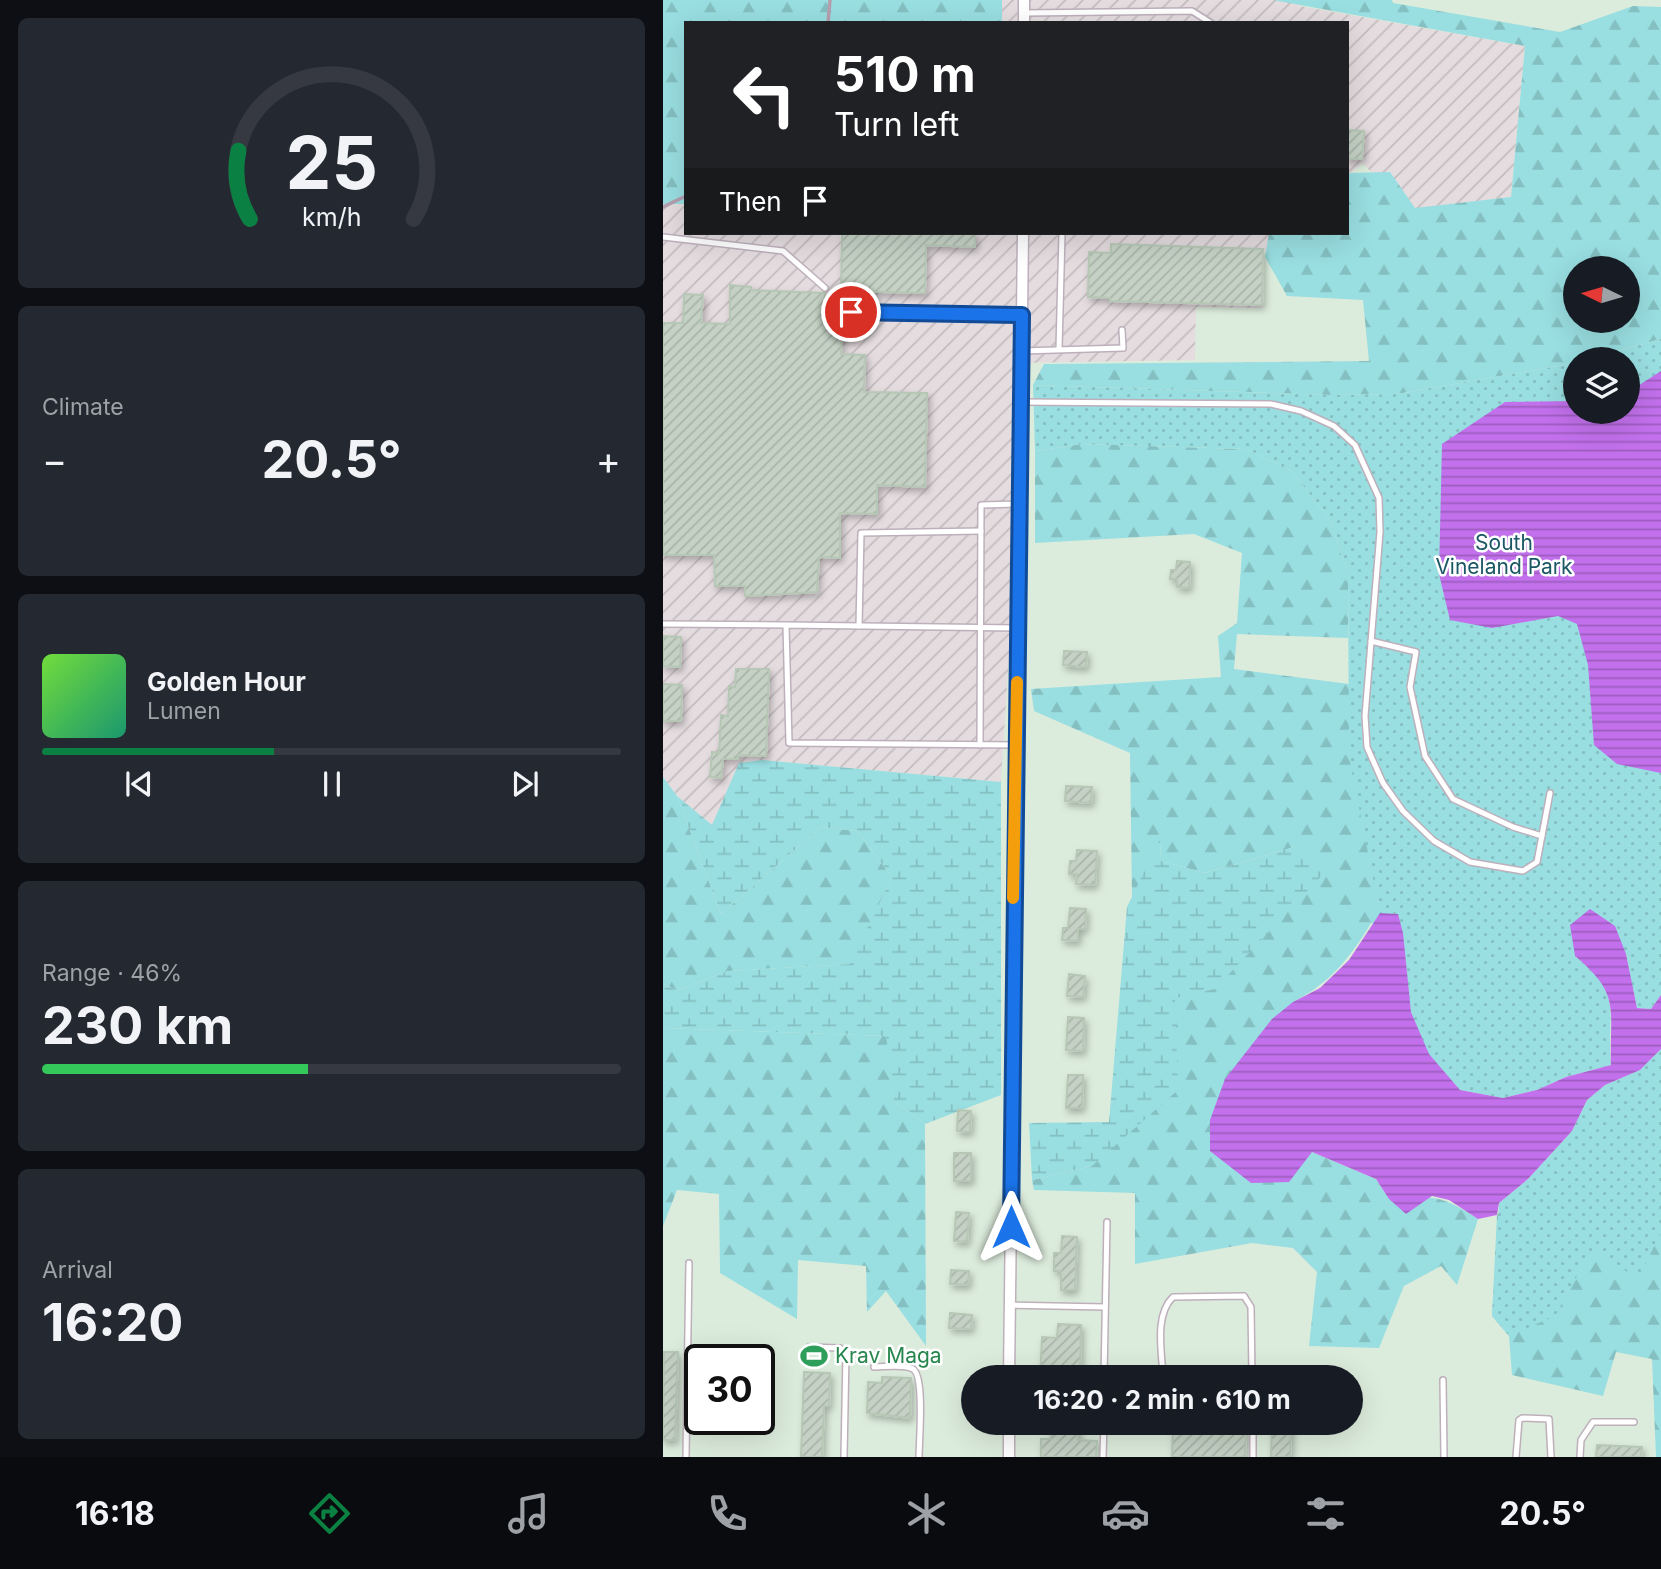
<!DOCTYPE html>
<html lang="en">
<head>
<meta charset="utf-8">
<style>
  :root { --surface:#171b24; --page:#242831; --text:#f1f3f6; --muted:#9ea1a6; --line:#363941; --accent:#0b8043 }
  body { margin:0; font-family:Inter,sans-serif; background:var(--page); color:var(--text); height:100vh; display:flex; flex-direction:column; font-size:26px; white-space:nowrap }
  * { box-sizing:border-box; margin:0 }
  p { font-size:23px; color:var(--muted) }
  .icon { flex:none; width:38px; height:38px; fill:none; stroke:currentColor; stroke-width:2; stroke-linecap:round; stroke-linejoin:round }
  .map { position:relative; flex:1; overflow:hidden }
  .details { display:flex; flex-direction:column; gap:18px; padding:18px; background:#0d0f14; width:663px }
  .details>* { flex:none }
  .guide { position:absolute; left:21px; top:21px; width:665px; height:214px; border-radius:0px; box-shadow:0 7px 28px #0002; background:#202124; color:#fff; overflow:hidden }
  .needle { width:46px; rotate:275deg }
  .tools { position:absolute; left:900px; top:256px; display:grid; gap:14px }
  .tools a { display:grid; place-items:center; width:77px; height:77px; border-radius:50%; background:var(--surface); box-shadow:0 7px 28px #0002; font-size:35px }
  .speed { position:absolute; left:21px; top:1344px; display:flex; gap:14px; font-size:35px; font-weight:700; text-align:center }
  .speed>* { display:grid; place-content:center; width:91px; height:91px; border-radius:50%; background:var(--surface); box-shadow:0 7px 28px #0002; line-height:1 }
  .speed .limit { border:4px solid #111; border-radius:10px; background:#fff; color:#111 }
  .pin { position:absolute; display:grid; place-items:center; width:60px; height:60px; color:#fff; margin:-30px; border:4px solid #fff; border-radius:50%; box-shadow:0 2px 7px #0007 }
  .me { position:absolute; width:77px; margin:-38px; rotate:0deg; stroke-linejoin:round; filter:drop-shadow(0 0 5px #0008) }
  .turn { display:flex; align-items:center; gap:24px; height:147px; padding:0 35px; font-size:32px }
  .turn .icon { width:91px; height:91px; stroke-width:2.5 }
  .turn b { display:block; font-size:49px; line-height:60px }
  .then { display:flex; align-items:center; height:66px; padding:0 35px; background:#0003; gap:14px; font-size:26px }
  .big { font-size:52px; font-weight:700; line-height:1.1 }
  .details .tile { flex:1; display:flex; flex-direction:column; justify-content:center; gap:10px; min-width:0; padding:0 24px; border-radius:10px; background:var(--page) }
  .details .dial { align-items:center; gap:0 }
  .dial svg { height:182px; overflow:visible; fill:none; stroke:var(--line); stroke-width:7; stroke-linecap:round; text-anchor:middle }
  .dial text { fill:var(--text); stroke:none }
  .song { display:flex; align-items:center; gap:21px }
  .cover { width:84px; height:84px; border-radius:10px; background:linear-gradient(135deg,hsl(100 70% 55%),hsl(160 70% 35%)) }
  .played { height:7px; border-radius:4px; background:linear-gradient(90deg,var(--accent) 40%,var(--line) 40%) }
  .keys { display:flex; justify-content:space-around; direction:ltr }
  .heat { display:flex; justify-content:space-between; align-items:center; font-size:38px; direction:ltr }
  .charge { height:10px; border-radius:5px; background:linear-gradient(90deg,#34c759 46%,var(--line) 0) }
  .trip { position:absolute; left:298px; top:1365px; width:402px; height:70px; border-radius:35px; background:var(--surface); box-shadow:0 7px 28px #0002; font-weight:700; line-height:70px; text-align:center }
  .menu { display:flex; height:112px; justify-content:space-around; align-items:center; background:#090b0e; color:var(--muted) }
  .menu .icon { width:49px; height:49px }
  .menu .selected { color:var(--accent) }
  .menu b { font-size:32px; color:var(--text) }
  main { display:flex; flex:1; min-height:0 }
  .map>svg:first-child { display:block }
  .industrial { fill:url(#industrial-furrows) }
  .forest { fill:url(#forest-firs); fill-rule:evenodd }
  .wetland { fill:url(#wetland-marsh) }
  .park { fill:url(#park-dots) }
  .water { fill:url(#water-rules) }
  .building { fill:url(#building-hatch); stroke:#b6c7b6; stroke-width:2; filter:url(#shadow) }
  .lines { fill:none; stroke-linecap:round; stroke-linejoin:round }
  .lane-casing { stroke:#bdb0bb; stroke-width:8 }
  .street-casing { stroke:#bdb0bb; stroke-width:13 }
  .lane { stroke:#fff; stroke-width:5 }
  .street { stroke:#fff; stroke-width:10 }
  .rail { stroke:#b49faf; stroke-width:3.5 }
  .route-casing { stroke:#114b97; stroke-width:18 }
  .route { stroke:#1a73e8; stroke-width:12 }
  .slow { stroke:#f59e0b; stroke-width:12 }
  .labels { text-anchor:middle; stroke-width:5; stroke-linejoin:round; paint-order:stroke }
  .park-label { font-size:21px; fill:#1b5865; stroke:#fff }
  .leisure-label { font-size:21px; fill:#27864d; stroke:#fff; text-anchor:start }
</style>
</head>
<body>
<main>
<section class="details">
<div class="tile dial"><svg viewBox="0 0 100 80">
<path d="M14 69A42 42 0 1 1 86 69"/>
<path d="M14 69A42 42 0 0 1 9 39" stroke="#0b8043"/>
<text x="50" y="56" font-size="32" font-weight="700">25</text>
<text x="50" y="72" font-size="11">km/h</text>
</svg></div>
<div class="tile"><p>Climate</p>
<div class="heat"><a>−</a><b class="big">20.5°</b><a>+</a></div>
</div>
<div class="tile">
<div class="song"><i class="cover"></i><div><b>Golden Hour</b><p>Lumen</p></div></div>
<div class="played"></div>
<div class="keys"><svg class="icon" aria-label="previous" viewBox="0 0 24 24"><path d="M18 5L8 12l10 7zM5 5v14"/></svg><svg class="icon" aria-label="pause" viewBox="0 0 24 24"><path d="M8 5v14M16 5v14"/></svg><svg class="icon" aria-label="next" viewBox="0 0 24 24"><path d="M6 5l10 7-10 7zM19 5v14"/></svg></div>
</div>
<div class="tile"><p>Range · 46%</p><b class="big">230 km</b><div class="charge"></div></div>
<div class="tile"><p>Arrival</p><b class="big">16:20</b></div>
</section>
<div class="map">
<svg width="998" height="1457" viewBox="0 0 998 1457">
  <defs>
    <pattern id="industrial-furrows" width="10" height="10" patternUnits="userSpaceOnUse" patternTransform="scale(1.75)"><rect width="10" height="10" fill="#e4dcdf"/><path d="M-1 1l2-2M0 10L10 0M9 11l2-2" fill="none" stroke="#c4bdc0"/></pattern>
    <pattern id="forest-firs" width="22" height="20" patternUnits="userSpaceOnUse" patternTransform="scale(1.75)"><rect width="22" height="20" fill="#99dee1"/><path d="M5 1l3.5 6h-7zM16 11l3.5 6h-7z" fill="#84bfc1"/></pattern>
    <pattern id="wetland-marsh" width="20" height="14" patternUnits="userSpaceOnUse" patternTransform="scale(1.75)"><rect width="20" height="14" fill="#99dee1"/><path d="M1 5h8M5 5V1M11 12h8M15 12V8" fill="none" stroke="#84bfc1"/></pattern>
    <pattern id="park-dots" width="8" height="8" patternUnits="userSpaceOnUse" patternTransform="scale(1.75)"><rect width="8" height="8" fill="#99dee1"/><path d="M2 2h.1M6 6h.1" fill="none" stroke="#84bfc1" stroke-width="1.8" stroke-linecap="round"/></pattern>
    <pattern id="water-rules" width="6" height="5" patternUnits="userSpaceOnUse" patternTransform="scale(1.75)"><rect width="6" height="5" fill="#c270ec"/><path d="M0 2.5h6" fill="none" stroke="#9e5cbf"/></pattern>
    <pattern id="building-hatch" width="6" height="6" patternUnits="userSpaceOnUse" patternTransform="scale(1.75)"><rect width="6" height="6" fill="#c4d1c4"/><path d="M-1 1l2-2M0 6l6-6M5 7l2-2" fill="none" stroke="#a9b4a9"/></pattern>
    <filter id="shadow"><feDropShadow dx="2.5" dy="4" stdDeviation="3.5" flood-color="#0004"/></filter>
  </defs>
  <rect width="100%" height="100%" fill="#dcecdc"/>
  <g class="industrial">
    <path d="M339 0H647L637 6 862 46 848 197 742 210 700 163 684 176V23H339Z"/>
    <path d="M0 204H23V233H621L601 251 600 308 533 307 532 360 356 363 353 544 338 782 99 760 76 763 49 826 14 796 0 777Z"/>
  </g>
  <g class="forest">
    <path d="M0 0H339V23H23V204H0Z"/>
    <path d="M610 0H729L730 3 897 32 970 6 998 7V339L926 359H912V363L734 394 669 395 370 385 381 364 706 361 700 300 624 296 602 257 606 233H684V173L727 172 752 208 848 197 862 46ZM912 268H964V320H912Z"/>
    <path d="M419 444 583 449 629 471 667 520 685 574V638L574 634 571 669 686 684V757L998 995 708 923C687 958 667 983 630 1002L649 1152 713 1179 726 1199C770 1196 777 1194 815 1219L794 1285 778 1266 741 1286 716 1348 646 1346 654 1272 630 1248 589 1243 472 1264V1193L371 1190 369 1180 429 1166 511 998 638 845 542 873 498 861 497 841 469 898 467 753 371 711 368 689 558 677 555 636 574 623 579 553 531 534 372 543V451Z"/>
    <path d="M0 777 14 796 58 914 158 827 194 831 229 877 188 964 65 971 15 990 0 984Z"/>
    <path d="M0 1028 224 1036 231 1101 262 1124 263 1346 223 1291 204 1312 203 1266 135 1260 134 1319 57 1273 56 1194 14 1190 0 1226Z"/>
    <path d="M998 1049V1457H993L989 1359 953 1352 940 1396 849 1375 846 1336 829 1316 834 1215Z"/>
  </g>
  <g class="wetland">
    <path d="M99 760 338 782V1095L262 1124 231 1101 223 1036 0 1028V984L15 990 65 971 187 964 229 877 194 831 158 827 58 914 14 796 49 825 76 763Z"/>
    <path d="M497 839 498 861 542 873 638 845 663 871 552 989 512 998 515 1090 429 1166 369 1180 366 1123 446 1122 464 907Z"/>
  </g>
  <g class="park">
    <path d="M998 339V995L988 1009 974 1008 963 954 912 956C962 997 943 1008 948 1065L903 1077 874 1090 840 1098 797 1090 765 1054 748 1012 735 914 717 913 686 757 685 574 667 520 629 471 583 449 419 444 372 451 370 385 669 395 734 394 912 363V411H964V359H926Z"/>
    <path d="M998 1049V1233L975 1278 928 1251 892 1316 846 1336 829 1316 836 1203 865 1179 909 1131 924 1100 942 1085 977 1070Z"/>
  </g>
  <g class="water">
    <path d="M998 371V773L954 764 931 745 925 665 914 624 895 616 829 628 787 620 776 574 779 444 842 402 912 401V411H964V393Z"/>
    <path d="M927 909 952 926 963 954 974 1008 988 1009 998 995V1049L977 1070 942 1085 924 1100 909 1131 865 1179 836 1203 834 1215 815 1219 786 1200 769 1196 743 1214 726 1199 713 1179 649 1152 626 1182 588 1183 547 1151V1120L562 1079 609 1019 630 1002 657 988 686 960 717 913 735 914 740 933 748 1012 766 1054 797 1090 840 1098 874 1090 903 1077 948 1065C946 1009 959 995 912 956L907 925Z"/>
  </g>
  <g class="building">
    <path d="M684 130 701 131 699 159H684Z"/>
    <path d="M179 233H312V247L263 245 262 293 178 291Z"/>
    <path d="M448 244 600 249 599 305 447 301V298L425 297 426 252 448 253Z"/>
    <path d="M67 285 88 287V290L162 293V324H179L178 354 202 355 201 392 264 393 262 487 214 485V514L177 513V558L156 557 154 592 82 596V586H52L51 555H0V323H20L21 294 40 295 38 323 67 324Z"/>
    <path d="M514 561 527 562 526 588 514 587V579H507L508 570H513Z"/>
    <path d="M0 636 18 637 17 667 0 666Z"/>
    <path d="M401 651 424 652 423 667 400 665Z"/>
    <path d="M73 669H106L103 756 75 755V759H60L58 778 47 777 49 752 56 753 58 715 65 716 66 686 72 687Z"/>
    <path d="M0 684 19 685 18 721H0Z"/>
    <path d="M403 786 429 787 428 803 402 801Z"/>
    <path d="M414 850 434 851 432 885 413 884 414 874H406L407 861H413Z"/>
    <path d="M407 908 423 909 422 929H415V941L399 940 400 928H405Z"/>
    <path d="M406 974 422 976 420 997 404 996Z"/>
    <path d="M405 1017 421 1018 420 1051 403 1050Z"/>
    <path d="M405 1075H420L419 1108H403Z"/>
    <path d="M295 1110 308 1111 307 1132 294 1131Z"/>
    <rect x="291" y="1153" width="17" height="28"/>
    <path d="M293 1212 306 1213 304 1242 291 1241Z"/>
    <path d="M399 1236 414 1237 412 1290H398V1271H391V1253H398Z"/>
    <path d="M288 1270 306 1271 305 1285 287 1284Z"/>
    <path d="M287 1313 309 1315 308 1329 286 1328Z"/>
    <path d="M395 1324 418 1325 417 1377H377L379 1337 394 1338Z"/>
    <path d="M1 1352H15L12 1440H0Z"/>
    <path d="M141 1372 167 1373 166 1406H161L159 1457H138Z"/>
    <path d="M219 1377 248 1378 247 1418 204 1413 205 1382 219 1383Z"/>
    <path d="M388 1423H415V1440L434 1441 433 1457H378V1439H388Z"/>
    <path d="M510 1423H583L582 1457H509Z"/>
    <path d="M609 1423H628L627 1457H608Z"/>
    <path d="M934 1445 979 1447 978 1457H933Z"/>
  </g>
  <g class="lines">
    <defs>
      <g id="lane">
        <path d="M362 13 529 11 548 23"/>
        <path d="M0 237 120 251 162 288"/>
        <path d="M169 295 188 312 359 315"/>
        <path d="M396 349 399 233"/>
        <path d="M359 351 460 348 459 330"/>
        <path d="M358 402 608 404 638 411 671 426 692 445 716 498 717 532 702 716 704 747 720 783 740 811 771 841 807 862 860 871 874 862 887 793"/>
        <path d="M0 624 123 625"/>
        <path d="M196 626 198 533 318 531"/>
        <path d="M708 641 753 652 747 687 762 756 790 799 850 827 879 836"/>
        <path d="M317 745 318 505 355 504"/>
        <path d="M354 745 126 743 123 625 354 628"/>
        <path d="M347 1305 442 1307"/>
        <path d="M146 1347 177 1348 183 1354 181 1457"/>
        <path d="M211 1367C221 1367 241 1364 250 1369 262 1376 256 1442 256 1457"/>
        <path d="M441 1377 444 1222"/>
        <path d="M500 1377C499 1353 491 1315 510 1297L581 1296 588 1307 589 1377"/>
        <path d="M780 1380 781 1457"/>
        <path d="M590 1423V1457"/>
        <path d="M23 1457 26 1263"/>
        <path d="M440 1457 441 1423"/>
        <path d="M853 1457 856 1420 859 1418 886 1419 888 1457"/>
        <path d="M917 1457 918 1440 930 1422H971"/>
      </g>
      <g id="street">
        <path d="M361 23V0"/>
        <path d="M346 1377 360 233"/>
        <path d="M346 1457V1423"/>
      </g>
    </defs>
    <use href="#lane" class="lane-casing"/>
    <use href="#street" class="street-casing"/>
    <use href="#lane" class="lane"/>
    <use href="#street" class="street"/>
    <g class="rail">
      <path d="M165 23 167 0"/>
      <path d="M0 207 23 196"/>
    </g>
  </g>
  <g class="lines">
    <defs>
      <path id="route" d="M188 312 359 315 348 1227"/>
    </defs>
    <use href="#route" class="route-casing"/>
    <use href="#route" class="route"/>
    <path class="slow" d="M350 898 354 682"/>
  </g>
  <defs>
    <symbol id="stadium-bare" viewBox="-9 -9 18 18"><path d="M0-5a6.5 5 0 1 0 0 10a6.5 5 0 1 0 0-10ZM-3.5-1.8h7v3.6h-7Z" fill="#2e9e5b" stroke="#fff" stroke-width="2.5" paint-order="stroke"/></symbol>
  </defs>
  <g fill-rule="evenodd">
    <use href="#stadium-bare" x="132" y="1337" width="38" height="38"/>
  </g>
  <g class="labels">
    <g class="park-label">
      <text x="841" y="550">South<tspan x="841" dy="24">Vineland Park</tspan></text>
    </g>
    <g class="leisure-label">
      <text x="172" y="1363">Krav Maga</text>
    </g>
  </g>
</svg>
<div class="tools">
<a><svg class="needle" viewBox="-14 -14 28 28"><path d="M0-13l5 13h-10z" fill="#e53935"/><path d="M0 13l5-13h-10z" fill="#9ea1a6"/></svg></a>
<a><svg class="icon" aria-label="layers" viewBox="0 0 24 24"><path d="M12 4l9 5-9 5-9-5zM3 14l9 5 9-5"/></svg></a>
</div>
<div class="speed"><div class="limit">30</div></div>
<div class="pin" style="left:188px;top:312px;background:#d93025"><svg class="icon" aria-label="arrive" viewBox="0 0 24 24"><path d="M6 21V4h12l-3 4 3 4H6"/></svg></div>
<svg class="me" style="left:348px;top:1227px" viewBox="-20 -20 40 40"><path d="M0-17L14 15 0 8-14 15z" fill="#1a73e8" stroke="#fff" stroke-width="4"/></svg>
<div class="trip">16:20 · 2 min · 610 m</div>
<div class="guide">
<div class="turn"><svg class="icon" aria-label="left" viewBox="0 0 24 24"><path d="M17 20v-9H6M10 6l-5 5 5 5"/></svg><div><b>510 m</b>Turn left</div></div>
<div class="then">Then<svg class="icon" aria-label="arrive" viewBox="0 0 24 24"><path d="M6 21V4h12l-3 4 3 4H6"/></svg></div>
</div>
</div>
</main>
<nav class="menu">
<b>16:18</b>
<svg class="icon selected" aria-label="directions" viewBox="0 0 24 24"><path d="M12 3l9 9-9 9-9-9zM9 14v-3h6M13 9l2 2-2 2"/></svg>
<svg class="icon" aria-label="music" viewBox="0 0 24 24"><path d="M9 18V5l10-2v13"/><circle cx="6" cy="18" r="3"/><circle cx="16" cy="16" r="3"/></svg>
<svg class="icon" aria-label="phone" viewBox="0 0 24 24"><path d="M5 4h4l2 5-3 2q2 4 5 5l2-3 5 2v4C11 20 4 13 5 4z"/></svg>
<svg class="icon" aria-label="climate" viewBox="0 0 24 24"><path d="M12 3v18M4 7l16 10M4 17L20 7"/></svg>
<svg class="icon" aria-label="car" viewBox="0 0 24 24"><path d="M5 17H2v-5l4-1 3-4h7l3 4 3 1v5h-3M9 17h6M6 11h13"/><circle cx="7" cy="17" r="2"/><circle cx="17" cy="17" r="2"/></svg>
<svg class="icon" aria-label="filters" viewBox="0 0 24 24"><path d="M4 7h16M4 17h16"/><circle cx="9" cy="7" r="2"/><circle cx="15" cy="17" r="2"/></svg>
<b>20.5°</b>
</nav>
</body>
</html>
